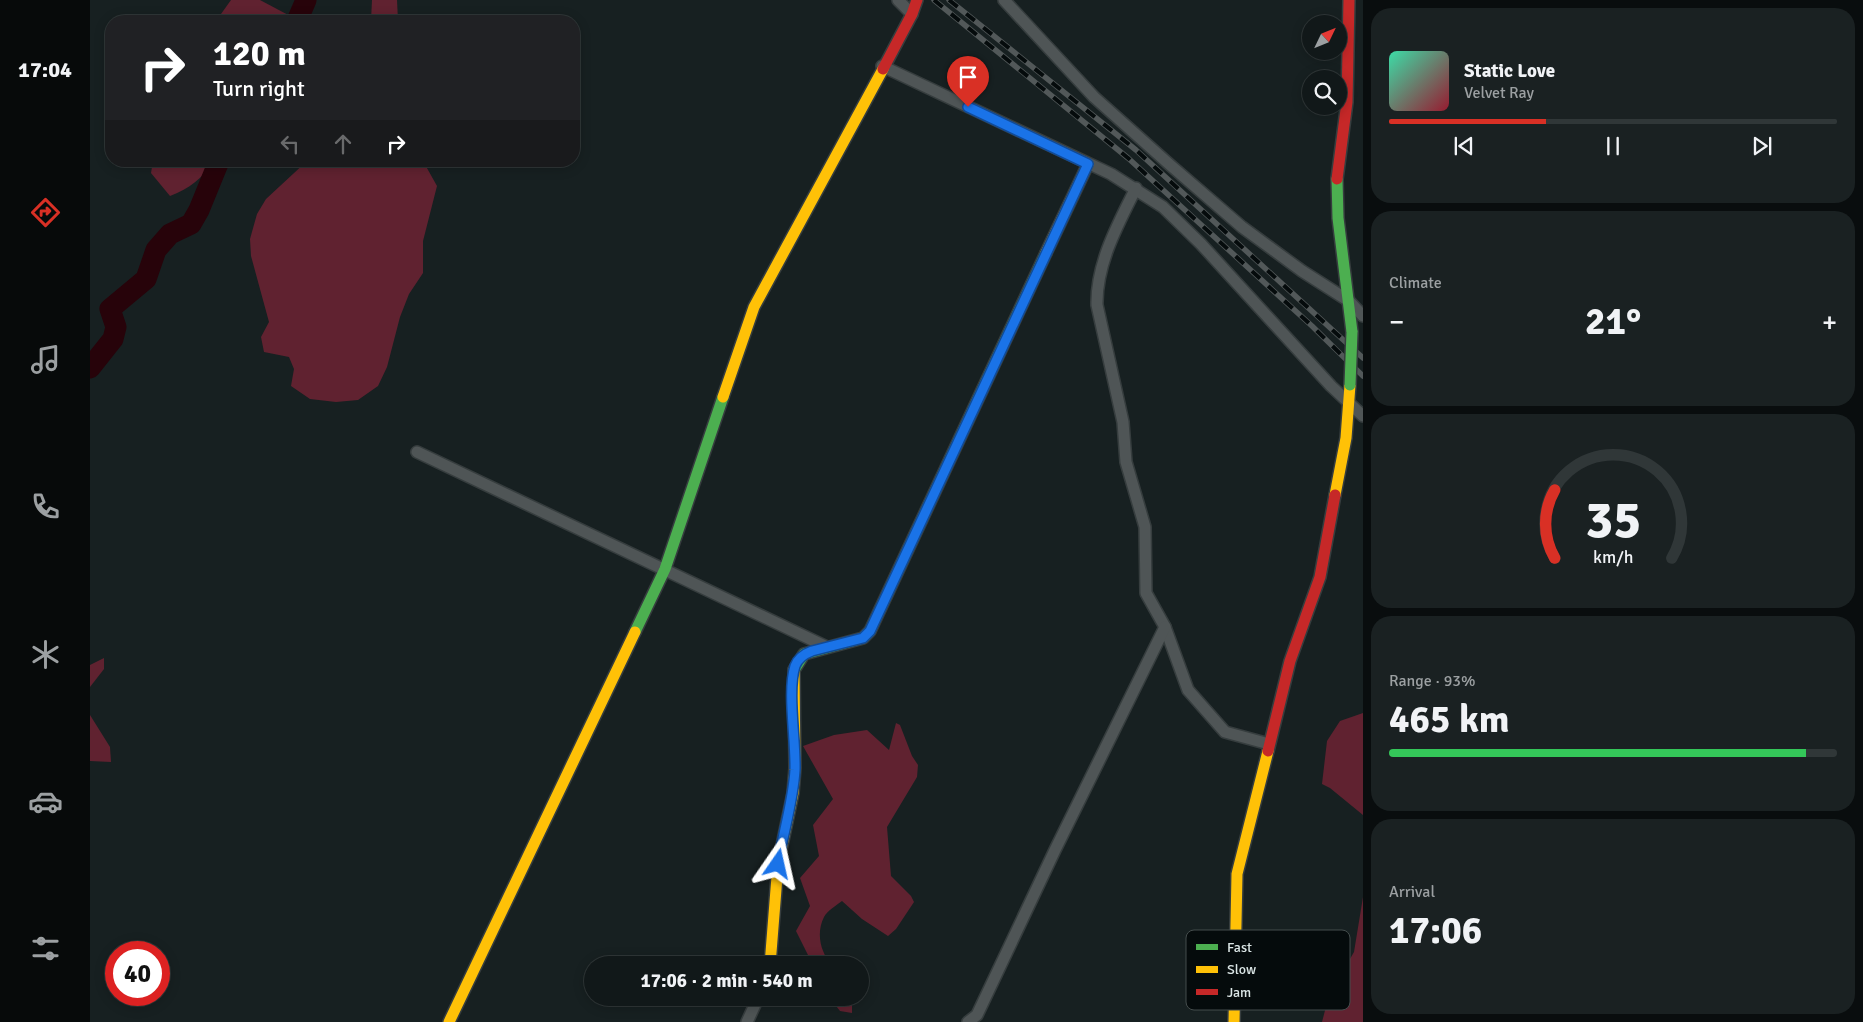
<!DOCTYPE html>
<html lang="en">
<head>
<meta charset="utf-8">
<style>
  :root { --surface:#111819; --page:#1a2122; --text:#f1f3f6; --muted:#9ca0a2; --line:#303738; --accent:#d93025 }
  body { margin:0; font-family:Signika,sans-serif; background:var(--page); color:var(--text); height:100vh; display:flex; flex-direction:column; font-size:19px; white-space:nowrap }
  * { box-sizing:border-box; margin:0 }
  p { font-size:16px; color:var(--muted) }
  .icon { flex:none; width:28px; height:28px; fill:none; stroke:currentColor; stroke-width:2; stroke-linecap:round; stroke-linejoin:round }
  .map { position:relative; flex:1; overflow:hidden }
  .panel { display:flex; flex-direction:column; gap:8px; padding:8px; background:#090d0e; width:500px }
  .panel>* { flex:none }
  .banner { position:absolute; left:15px; top:15px; width:475px; height:152px; border-radius:20px; box-shadow:0 2px 12px #0003,0 0 0 1px var(--line); background:#202124; color:#fff; overflow:hidden }
  .needle { width:32px; rotate:47deg }
  .tools { position:absolute; left:1212px; top:15px; display:grid; gap:10px }
  .tools a { display:grid; place-items:center; width:45px; height:45px; border-radius:50%; background:var(--surface); box-shadow:0 2px 12px #0003,0 0 0 1px var(--line); font-size:25px }
  .speed { position:absolute; left:15px; top:941px; display:flex; gap:10px; font-size:25px; font-weight:700; text-align:center }
  .speed>* { display:grid; place-content:center; width:65px; height:65px; border-radius:50%; background:var(--surface); box-shadow:0 2px 12px #0003,0 0 0 1px var(--line); line-height:1 }
  .speed .limit { border:8px solid #d22; background:#fff; color:#111 }
  .pin { position:absolute; display:grid; place-items:center; width:42px; height:42px; color:#fff; margin:-51px -21px; border-radius:50% 50% 50% 0; rotate:-45deg; box-shadow:0 0 5px #0007 }
  .pin .icon { rotate:45deg }
  .me { position:absolute; width:55px; margin:-28px; rotate:11deg; stroke-linejoin:round; filter:drop-shadow(0 0 4px #0008) }
  .turn { display:flex; align-items:center; gap:18px; height:105px; padding:0 25px; font-size:22px }
  .turn .icon { width:65px; height:65px; stroke-width:2.5 }
  .turn b { display:block; font-size:35px; line-height:42px }
  .lanes { display:flex; align-items:center; height:48px; padding:0 25px; background:#0003; justify-content:center; gap:25px; direction:ltr }
  .lanes .off { opacity:.35 }
  .big { font-size:38px; font-weight:800; line-height:1.1 }
  .panel .widget { flex:1; display:flex; flex-direction:column; justify-content:center; gap:8px; min-width:0; padding:0 18px; border-radius:20px; background:var(--page) }
  .panel .dial { align-items:center; gap:0 }
  .dial svg { height:130px; overflow:visible; fill:none; stroke:var(--line); stroke-width:7; stroke-linecap:round; text-anchor:middle }
  .dial text { fill:var(--text); stroke:none }
  .song { display:flex; align-items:center; gap:15px }
  .cover { width:60px; height:60px; border-radius:8px; background:linear-gradient(135deg,hsl(160 70% 55%),hsl(350 70% 35%)) }
  .played { height:5px; border-radius:2px; background:linear-gradient(90deg,var(--accent) 35%,var(--line) 35%) }
  .keys { display:flex; justify-content:space-around; direction:ltr }
  .heat { display:flex; justify-content:space-between; align-items:center; font-size:28px; direction:ltr }
  .charge { height:8px; border-radius:4px; background:linear-gradient(90deg,#34c759 93%,var(--line) 0) }
  .trip { position:absolute; left:494px; top:956px; width:285px; height:50px; border-radius:25px; background:var(--surface); box-shadow:0 2px 12px #0003,0 0 0 1px var(--line); font-weight:800; line-height:50px; text-align:center }
  main { display:flex; flex:1; min-height:0 }
  .tabs { display:flex; flex-direction:column; width:90px; justify-content:space-around; align-items:center; background:#070a0a; color:var(--muted) }
  .tabs .icon { width:35px; height:35px }
  .tabs .on { color:var(--accent) }
  .tabs b { font-size:22px; color:var(--text) }
  .map>svg:first-child { display:block }
  .green { fill:#602230 }
  .lines { fill:none; stroke-linecap:round; stroke-linejoin:round }
  .river { stroke:#27030a; stroke-width:21 }
  .street-casing { stroke:#363d3e; stroke-width:14 }
  .fast-casing { stroke:#363d3e; stroke-width:14 }
  .slow-casing { stroke:#363d3e; stroke-width:14 }
  .jam-casing { stroke:#363d3e; stroke-width:14 }
  .street { stroke:#4f5556; stroke-width:11 }
  .fast { stroke:#4caf50; stroke-width:11 }
  .slow { stroke:#ffc107; stroke-width:11 }
  .jam { stroke:#c62828; stroke-width:11 }
  .rail-casing { stroke:#525859; stroke-width:5.5 }
  .rail { stroke:#050b0c; stroke-width:4; stroke-dasharray:11; stroke-linecap:butt }
  .fast-bridge-casing { stroke:#363d3e; stroke-width:14; stroke-linecap:butt }
  .fast-bridge { stroke:#4caf50; stroke-width:11 }
  .route-casing { stroke:#114b97; stroke-width:12 }
  .route { stroke:#1a73e8; stroke-width:9 }
  .key { fill:#050b0c; stroke:#454d4d; stroke-width:1 }
  .key-label { font-size:14px; fill:#dbe6e6 }
</style>
</head>
<body>
<main>
<nav class="tabs">
<b>17:04</b>
<svg class="icon on" aria-label="directions" viewBox="0 0 24 24"><path d="M12 3l9 9-9 9-9-9zM9 14v-3h6M13 9l2 2-2 2"/></svg>
<svg class="icon" aria-label="music" viewBox="0 0 24 24"><path d="M9 18V5l10-2v13"/><circle cx="6" cy="18" r="3"/><circle cx="16" cy="16" r="3"/></svg>
<svg class="icon" aria-label="phone" viewBox="0 0 24 24"><path d="M5 4h4l2 5-3 2q2 4 5 5l2-3 5 2v4C11 20 4 13 5 4z"/></svg>
<svg class="icon" aria-label="climate" viewBox="0 0 24 24"><path d="M12 3v18M4 7l16 10M4 17L20 7"/></svg>
<svg class="icon" aria-label="car" viewBox="0 0 24 24"><path d="M5 17H2v-5l4-1 3-4h7l3 4 3 1v5h-3M9 17h6M6 11h13"/><circle cx="7" cy="17" r="2"/><circle cx="17" cy="17" r="2"/></svg>
<svg class="icon" aria-label="filters" viewBox="0 0 24 24"><path d="M4 7h16M4 17h16"/><circle cx="9" cy="7" r="2"/><circle cx="15" cy="17" r="2"/></svg>
</nav>
<div class="map">
<svg width="1273" height="1022" viewBox="0 0 1273 1022">
  <rect width="100%" height="100%" fill="#172021"/>
  <g class="green">
    <path d="M141 0H170L202 17 200 21H126Z"/>
    <path d="M282 0H307L308 21H281Z"/>
    <path d="M63 161H123C112 179 100 188 80 196L61 173Z"/>
    <path d="M217 161H333L347 186 333 241V273L319 294 310 317 297 367 288 386 268 400 246 402 220 399 201 386 204 369 199 357 174 352 171 337 179 322 161 256 160 239 167 214 176 199Z"/>
    <path d="M14 658V669L0 687V665Z"/>
    <path d="M1273 713V815L1240 788 1232 784 1237 741 1250 721Z"/>
    <path d="M0 715 20 747 21 762 0 761Z"/>
    <path d="M806 723 810 725 822 756 828 765 827 777 797 827 801 876 821 896 824 902 806 929 798 936 772 919 752 901C747 905 737 911 734 917 726 933 730 952 742 965H723L706 931 720 906 710 878 729 856 723 825 743 799 713 746 744 735 777 730 799 750Z"/>
    <path d="M1273 897V1022H1232L1239 995 1264 952Z"/>
    <path d="M740 998H762V1013L750 1011Z"/>
  </g>
  <g class="lines">
    <g class="river">
      <path d="M207 21 216 0"/>
      <path d="M0 368 23 339 26 327 20 309 56 279 66 250 80 234 101 224 109 210 129 161"/>
    </g>
    <defs>
      <g id="street">
        <path d="M808 0 822 14"/>
        <path d="M914 0 1004 97 1079 164 1152 227 1212 271 1259 301 1273 316"/>
        <path d="M792 66 1021 174 1073 207 1111 244 1241 386 1273 416"/>
        <path d="M1046 188C1028 224 1006 264 1007 305L1033 422 1036 462 1055 527 1056 593 1075 627 1098 690 1135 732 1179 744"/>
        <path d="M327 452 737 647"/>
        <path d="M657 1022 668 998"/>
        <path d="M878 1022 887 1015 965 850 1075 627"/>
      </g>
      <g id="fast">
        <path d="M1247 179 1248 218 1262 332"/>
        <path d="M545 632 575 569 633 397"/>
        <path d="M704 670 714 654 773 638 780 631 956 253"/>
      </g>
      <g id="slow">
        <path d="M956 253 998 164"/>
        <path d="M633 397 664 307 793 69"/>
        <path d="M1245 495 1256 438 1260 385"/>
        <path d="M680 965 688 864 703 793 705 768 704 670"/>
        <path d="M359 1022 545 632"/>
        <path d="M1144 1022 1147 874 1178 751"/>
      </g>
      <g id="jam">
        <path d="M793 69 822 14 827 0"/>
        <path d="M1247 179 1257 102 1259 0"/>
        <path d="M1178 751 1200 661 1230 577 1245 495"/>
      </g>
    </defs>
    <use href="#street" class="street-casing"/>
    <use href="#fast" class="fast-casing"/>
    <use href="#slow" class="slow-casing"/>
    <use href="#jam" class="jam-casing"/>
    <use href="#street" class="street"/>
    <use href="#fast" class="fast"/>
    <use href="#slow" class="slow"/>
    <use href="#jam" class="jam"/>
    <defs>
      <g id="rail">
        <path d="M844 0 1038 158 1222 326 1273 376"/>
        <path d="M859 0 1046 150 1273 358"/>
      </g>
    </defs>
    <use href="#rail" class="rail-casing"/>
    <use href="#rail" class="rail"/>
    <defs>
      <path id="fast-bridge" d="M1260 385 1262 332"/>
    </defs>
    <use href="#fast-bridge" class="fast-bridge-casing"/>
    <use href="#fast-bridge" class="fast-bridge"/>
  </g>
  <g class="lines">
    <defs>
      <path id="route" d="M688 864C693 833 703 802 705 770 706 741 697 691 705 666 708 658 714 654 722 651L773 638 780 631 998 164 878 107"/>
    </defs>
    <use href="#route" class="route-casing"/>
    <use href="#route" class="route"/>
  </g>
  <rect x="1096" y="930" width="164" height="80" rx="8" class="key"/>
  <rect x="1106" y="944" width="22" height="6" fill="#4caf50"/>
  <rect x="1106" y="966" width="22" height="7" fill="#ffc107"/>
  <rect x="1106" y="989" width="22" height="6" fill="#c62828"/>
  <g class="key-label">
    <text x="1137" y="952">Fast</text>
    <text x="1137" y="974">Slow</text>
    <text x="1137" y="997">Jam</text>
  </g>
</svg>
<div class="tools">
<a><svg class="needle" viewBox="-14 -14 28 28"><path d="M0-13l5 13h-10z" fill="#e53935"/><path d="M0 13l5-13h-10z" fill="#9ca0a2"/></svg></a>
<a><svg class="icon" aria-label="search" viewBox="0 0 24 24"><circle cx="10" cy="10" r="6"/><path d="M15 15l6 6"/></svg></a>
</div>
<div class="speed"><div class="limit">40</div></div>
<div class="pin" style="left:878px;top:107px;background:#d93025"><svg class="icon" aria-label="arrive" viewBox="0 0 24 24"><path d="M6 21V4h12l-3 4 3 4H6"/></svg></div>
<svg class="me" style="left:688px;top:864px" viewBox="-20 -20 40 40"><path d="M0-17L14 15 0 8-14 15z" fill="#1a73e8" stroke="#fff" stroke-width="4"/></svg>
<div class="trip">17:06 · 2 min · 540 m</div>
<div class="banner">
<div class="turn"><svg class="icon" aria-label="right" viewBox="0 0 24 24"><path d="M7 20v-9h11M14 6l5 5-5 5"/></svg><div><b>120 m</b>Turn right</div></div>
<div class="lanes"><svg class="icon off" aria-label="left" viewBox="0 0 24 24"><path d="M17 20v-9H6M10 6l-5 5 5 5"/></svg><svg class="icon off" aria-label="ahead" viewBox="0 0 24 24"><path d="M12 20V5M6 11l6-6 6 6"/></svg><svg class="icon" aria-label="right" viewBox="0 0 24 24"><path d="M7 20v-9h11M14 6l5 5-5 5"/></svg></div>
</div>
</div>
<section class="panel">
<div class="widget">
<div class="song"><i class="cover"></i><div><b>Static Love</b><p>Velvet Ray</p></div></div>
<div class="played"></div>
<div class="keys"><svg class="icon" aria-label="previous" viewBox="0 0 24 24"><path d="M18 5L8 12l10 7zM5 5v14"/></svg><svg class="icon" aria-label="pause" viewBox="0 0 24 24"><path d="M8 5v14M16 5v14"/></svg><svg class="icon" aria-label="next" viewBox="0 0 24 24"><path d="M6 5l10 7-10 7zM19 5v14"/></svg></div>
</div>
<div class="widget"><p>Climate</p>
<div class="heat"><a>−</a><b class="big">21°</b><a>+</a></div>
</div>
<div class="widget dial"><svg viewBox="0 0 100 80">
<path d="M14 69A42 42 0 1 1 86 69"/>
<path d="M14 69A42 42 0 0 1 14 27" stroke="#d93025"/>
<text x="50" y="56" font-size="32" font-weight="700">35</text>
<text x="50" y="72" font-size="11">km/h</text>
</svg></div>
<div class="widget"><p>Range · 93%</p><b class="big">465 km</b><div class="charge"></div></div>
<div class="widget"><p>Arrival</p><b class="big">17:06</b></div>
</section>
</main>
</body>
</html>
